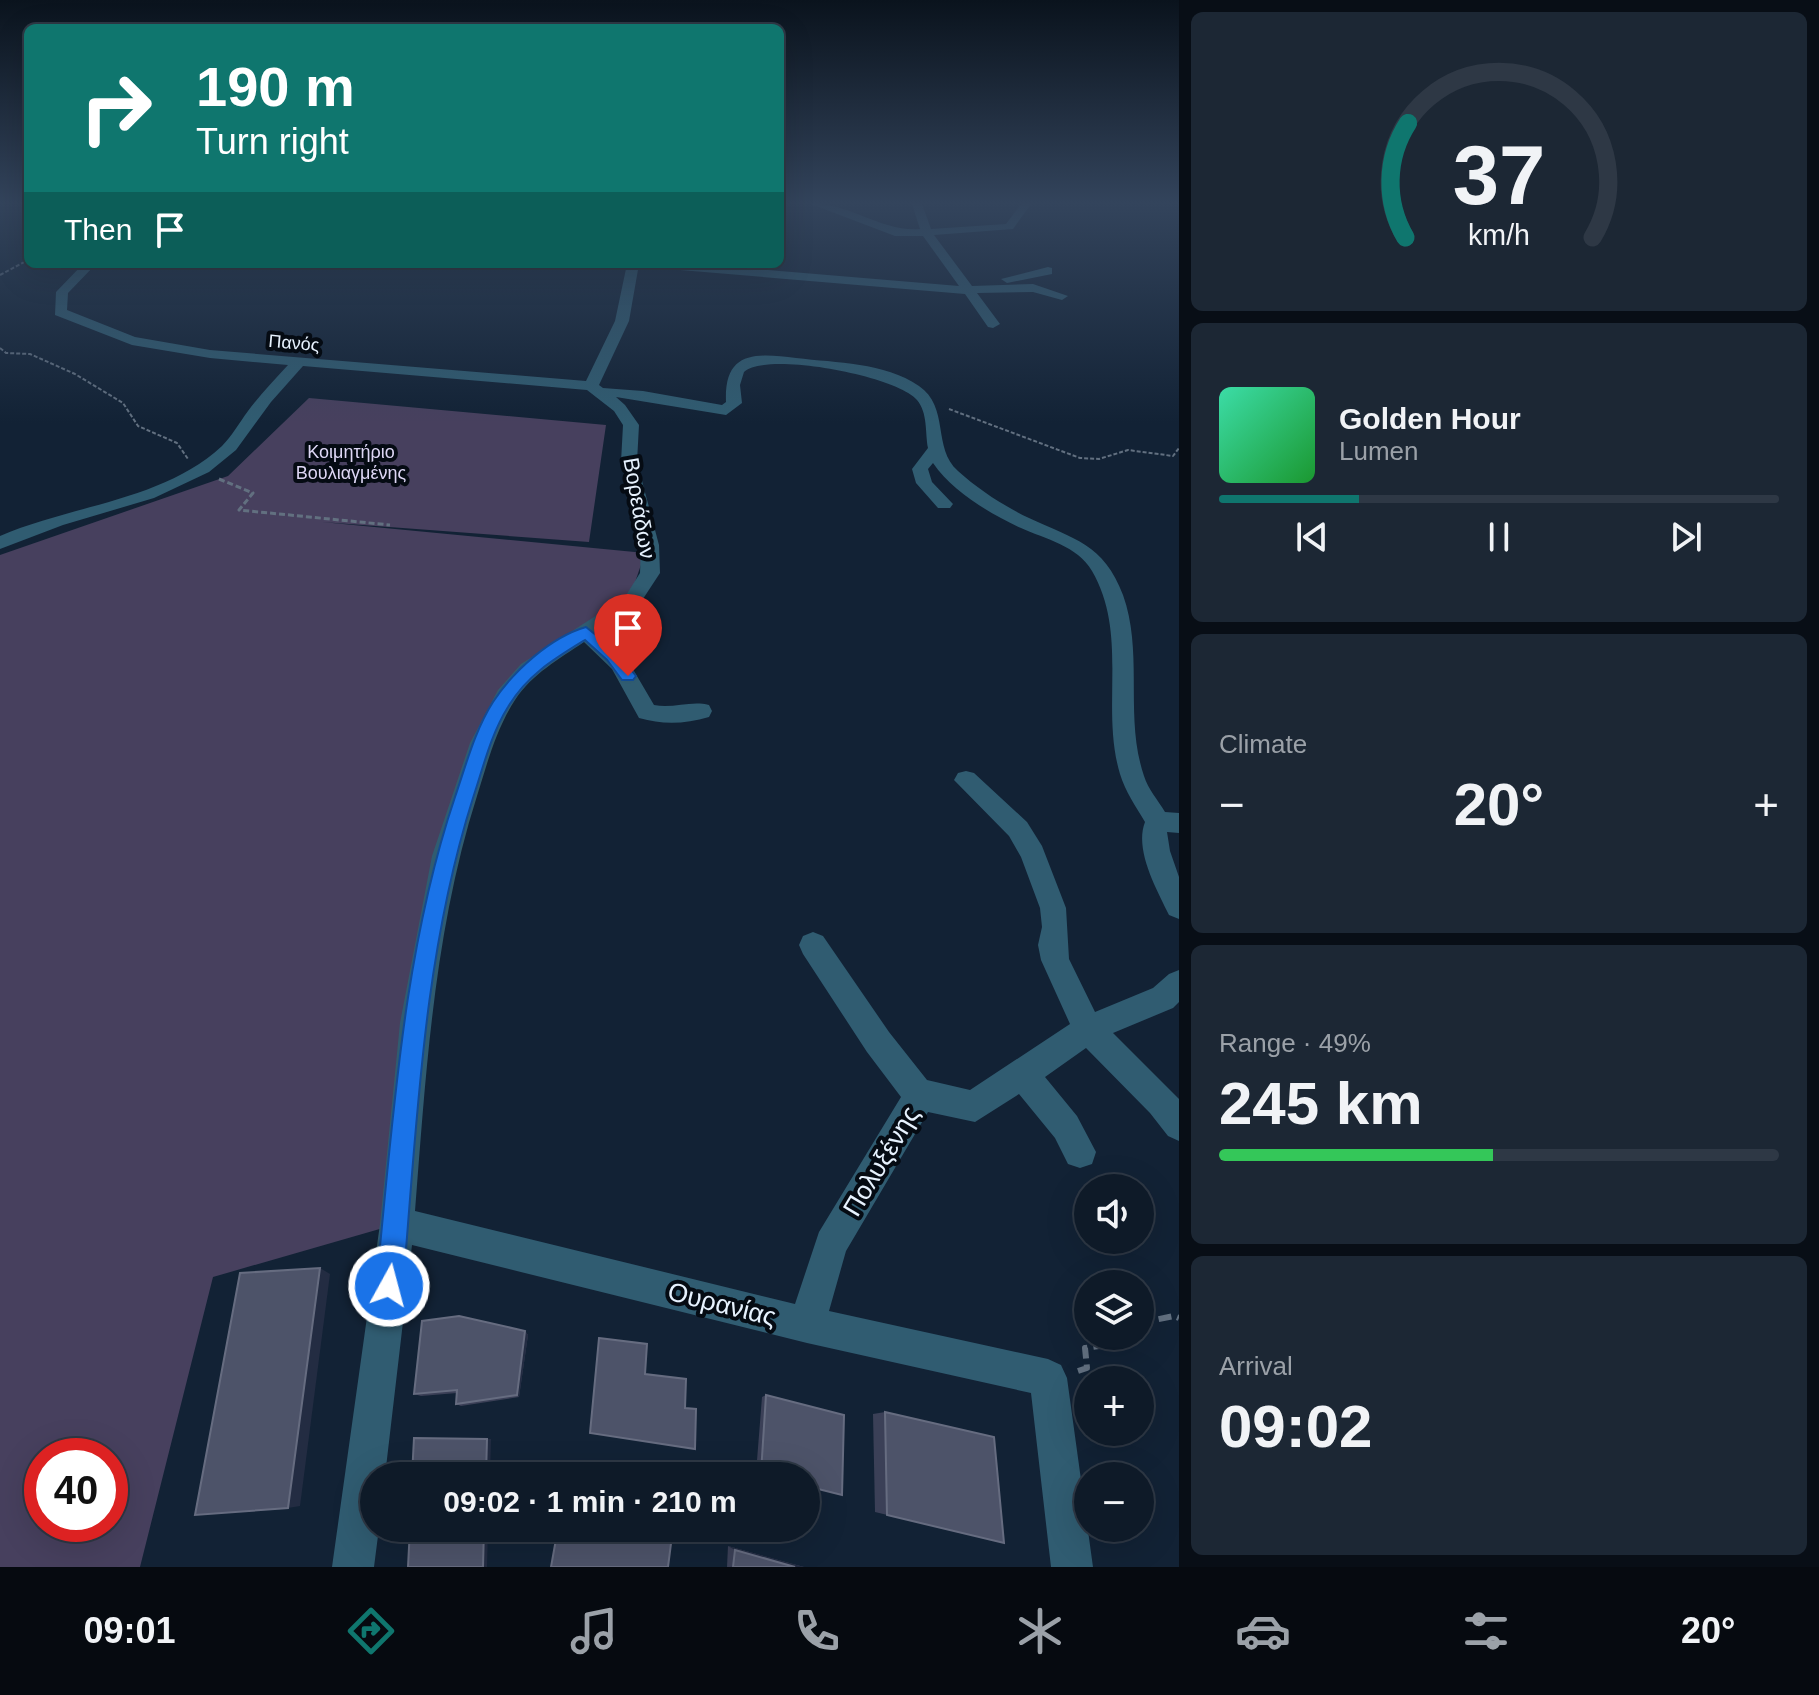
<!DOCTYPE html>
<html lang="en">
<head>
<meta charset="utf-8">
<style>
  :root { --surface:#0e1a28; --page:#1c2734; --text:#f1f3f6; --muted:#9ba1a8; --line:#2e3845; --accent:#0f766e }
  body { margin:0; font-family:Arial,sans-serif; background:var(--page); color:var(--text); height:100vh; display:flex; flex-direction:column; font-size:30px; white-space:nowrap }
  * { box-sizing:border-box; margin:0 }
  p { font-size:26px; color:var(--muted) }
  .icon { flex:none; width:44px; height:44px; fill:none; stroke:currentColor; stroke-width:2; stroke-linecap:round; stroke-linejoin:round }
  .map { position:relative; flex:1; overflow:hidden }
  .panel { display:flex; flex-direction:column; gap:12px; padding:12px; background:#080e16; width:640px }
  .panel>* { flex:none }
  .top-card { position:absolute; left:24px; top:24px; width:760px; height:244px; border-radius:12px; box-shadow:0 8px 32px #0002,0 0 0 2px var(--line); background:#0f766e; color:#fff; overflow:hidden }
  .tools { position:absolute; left:1074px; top:1174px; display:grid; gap:16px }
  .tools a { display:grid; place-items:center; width:80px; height:80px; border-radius:50%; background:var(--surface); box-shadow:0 8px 32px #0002,0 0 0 2px var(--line); font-size:40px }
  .speed { position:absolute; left:24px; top:1438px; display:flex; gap:16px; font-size:40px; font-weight:700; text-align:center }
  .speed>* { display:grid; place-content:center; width:104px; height:104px; border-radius:50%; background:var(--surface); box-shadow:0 8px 32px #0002,0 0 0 2px var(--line); line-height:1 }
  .speed .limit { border:12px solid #d22; background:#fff; color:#111 }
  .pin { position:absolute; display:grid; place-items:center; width:68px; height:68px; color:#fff; margin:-82px -34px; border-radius:50% 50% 50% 0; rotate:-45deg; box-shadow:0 0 8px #0007 }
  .pin .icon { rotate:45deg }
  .me { position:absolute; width:88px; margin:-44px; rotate:7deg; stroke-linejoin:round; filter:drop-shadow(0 0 6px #0008) }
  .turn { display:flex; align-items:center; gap:28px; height:168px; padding:0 40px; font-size:36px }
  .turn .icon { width:104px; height:104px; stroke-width:2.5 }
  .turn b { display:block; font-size:56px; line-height:68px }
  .then { display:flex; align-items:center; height:76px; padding:0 40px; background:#0003; gap:16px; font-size:30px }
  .big { font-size:60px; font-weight:800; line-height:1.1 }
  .panel .widget { flex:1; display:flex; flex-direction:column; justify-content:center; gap:12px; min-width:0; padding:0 28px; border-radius:12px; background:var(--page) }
  .panel .dial { align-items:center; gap:0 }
  .dial svg { height:208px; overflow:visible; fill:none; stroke:var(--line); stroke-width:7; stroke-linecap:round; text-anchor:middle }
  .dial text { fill:var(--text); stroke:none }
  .song { display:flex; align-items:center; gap:24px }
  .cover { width:96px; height:96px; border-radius:12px; background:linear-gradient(135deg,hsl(160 70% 55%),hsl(130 70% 35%)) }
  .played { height:8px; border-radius:4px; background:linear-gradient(90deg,var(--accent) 25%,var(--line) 25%) }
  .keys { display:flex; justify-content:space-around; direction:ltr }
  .heat { display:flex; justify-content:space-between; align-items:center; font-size:44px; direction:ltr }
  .charge { height:12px; border-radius:6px; background:linear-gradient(90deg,#34c759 49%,var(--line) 0) }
  .trip { position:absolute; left:360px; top:1462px; width:460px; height:80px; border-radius:40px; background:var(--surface); box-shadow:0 8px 32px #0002,0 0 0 2px var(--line); font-weight:800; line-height:80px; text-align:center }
  .tab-bar { display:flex; height:128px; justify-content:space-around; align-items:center; background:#060a10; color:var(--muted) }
  .tab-bar .icon { width:56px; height:56px }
  .tab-bar .selected { color:var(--accent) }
  .tab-bar b { font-size:36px; color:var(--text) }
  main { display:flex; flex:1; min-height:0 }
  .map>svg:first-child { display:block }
  .green { fill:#47405e; fill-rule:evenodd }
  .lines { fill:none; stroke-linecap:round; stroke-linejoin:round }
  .path-far2 { stroke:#627080; stroke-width:2; stroke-dasharray:4 2; stroke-linecap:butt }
  .path-far1 { stroke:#627080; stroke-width:3; stroke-dasharray:6 3; stroke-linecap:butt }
  .path { stroke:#627080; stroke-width:6; stroke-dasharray:13 6; stroke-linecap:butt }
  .minor { fill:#305c71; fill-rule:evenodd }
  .wall { fill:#3b4057 }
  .shaded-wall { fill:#232c42 }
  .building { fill:#4d5369; stroke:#666c80; stroke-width:2 }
  .route { fill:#1a73e8; stroke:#114b97; stroke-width:2 }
  .labels { text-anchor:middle; stroke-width:8; stroke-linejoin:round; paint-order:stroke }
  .far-street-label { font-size:18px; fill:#e7f2fe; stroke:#050b13 }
  .far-park-label { font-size:18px; fill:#ded7f5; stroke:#050b13 }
  .street-label { font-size:22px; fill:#e7f2fe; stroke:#050b13 }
  .near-street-label { font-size:26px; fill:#e7f2fe; stroke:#050b13 }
</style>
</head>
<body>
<main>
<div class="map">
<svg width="1179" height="1567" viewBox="0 0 1179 1567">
  <rect width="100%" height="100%" fill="#122235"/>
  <path class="green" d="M309 398 606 425 589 542 322 522 645 553 631 594 521 665 445 857 397 1224 213 1277 140 1567H0V555L228 476ZM42 1456H110V1524H42Z"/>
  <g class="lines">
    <g class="path-far2">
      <path d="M0 275 28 260"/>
      <path d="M0 348 6 353 30 354 75 374 123 403 138 426 177 443 188 459"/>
      <path d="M949 409 1080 458 1099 459 1128 450 1173 456 1179 448"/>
    </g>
    <path class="path-far1" d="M219 479 253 493 239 510 390 525"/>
    <g class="path">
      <path d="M1140 1323 1174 1316 1179 1318"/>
      <path d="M1078 1371 1087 1368 1085 1348 1099 1346 1117 1336"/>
    </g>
    <g class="minor">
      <path d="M811 204C849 202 881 232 920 229L912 204H922L931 229 1006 224 1021 204H1031L1013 229 934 235 972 286 1033 284 1068 296 1062 300 1033 292 977 293 1000 324 993 328 988 327 965 294 656 268 650 264H698L959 286 923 236H895Z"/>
      <path d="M83 264H96L68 293 67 310 135 337 210 350 586 381 615 321 627 264H639L629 321 599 385 603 388 643 391 722 405 726 402C724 351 755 353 796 358 837 363 884 362 919 386 950 407 932 448 958 471 979 490 1004 506 1029 518 1074 539 1104 544 1123 595 1144 654 1124 717 1144 776 1148 789 1158 800 1165 812L1179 813V833L1167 832 1170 851 1179 877V919L1169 915C1157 890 1134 850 1145 822 1136 807 1125 791 1120 774 1100 707 1129 635 1092 571 1078 546 1045 539 1021 528 990 514 952 491 933 463L928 469 932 482 953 504 950 508H938L916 483 912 469 928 448C925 433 928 413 917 400 897 376 766 351 744 372L740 385 742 403 726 415 616 397 625 405 639 425 637 462 659 545 660 573 639 605 599 632 627 659 654 705C673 709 691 700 709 705L712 711 709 717C685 724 663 725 639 718L612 669 584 642C559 659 532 674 515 700 496 729 487 764 477 796 434 931 426 1072 415 1211L795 1304 819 1232 901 1097 867 1052 803 954 799 945 803 936 813 932 823 936 889 1032 927 1080 970 1090 1070 1024 1041 960 1038 945 1042 927 1040 908 1021 857 1009 836 954 780 958 773 966 771 974 773 1027 822 1042 846 1066 908 1069 959 1095 1012 1153 988 1169 974 1179 970V1002L1173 1008 1113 1033 1179 1099V1141L1168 1136 1150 1113 1086 1048 1045 1077 1077 1116 1096 1152 1092 1164 1080 1168 1068 1164 1055 1138 1019 1094 975 1122 928 1112 846 1251 829 1311 1048 1359 1061 1365 1067 1378 1093 1567H1051L1031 1393 807 1343 412 1245 385 1476H374V1528H379L374 1567H332L380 1224 400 1023 432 856 470 743 498 690 521 664 625 597 640 573 641 545 621 462 623 425 614 411 587 390 303 366 271 402 236 450 209 472 154 498 63 525 0 549V536C71 505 163 501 222 446 232 436 239 423 248 411 260 395 274 380 288 365L210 358 132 345 55 315 56 292Z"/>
      <path d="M1048 267 1052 268V274L1007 283 1001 279Z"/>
    </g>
  </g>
  <g class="wall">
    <path d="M525 1331 528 1335 519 1397 461 1406 456 1404 457 1393 421 1396 414 1394Z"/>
    <path d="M766 1395 842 1495 806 1486V1476H768L756 1473 762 1397Z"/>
    <path d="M885 1412 986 1539 875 1512 873 1414Z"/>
    <path d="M728 1546 804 1567H727Z"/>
  </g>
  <g class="shaded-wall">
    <path d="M320 1268 330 1274 300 1506 288 1508Z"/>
    <path d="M525 1331 528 1335 519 1397 517 1395Z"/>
    <path d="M487 1439H491L490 1476H486Z"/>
    <path d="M484 1528H488L487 1567H483Z"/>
    <path d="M728 1546 804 1567H795L735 1550Z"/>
  </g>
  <g class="building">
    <path d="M320 1268 288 1508 195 1515 240 1273Z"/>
    <path d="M459 1316 525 1331 517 1395 456 1404 457 1390 414 1394 422 1321Z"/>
    <path d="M599 1338 647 1344 645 1374 686 1379 685 1408 696 1409 695 1449 590 1433Z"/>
    <path d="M766 1395 844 1415 842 1495 806 1486V1476H771L761 1473Z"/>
    <path d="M885 1412 994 1437 1004 1543 887 1515Z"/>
    <path d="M414 1438 487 1439 486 1476H412Z"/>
    <path d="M410 1528H484L483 1567H408Z"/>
    <path d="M558 1528H673L668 1567H551Z"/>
    <path d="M735 1550 795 1567H733Z"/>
  </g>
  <linearGradient id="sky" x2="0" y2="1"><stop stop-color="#0a131d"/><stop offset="0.48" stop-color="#33445c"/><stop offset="1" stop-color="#33445c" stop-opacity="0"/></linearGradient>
  <rect width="1179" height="423" fill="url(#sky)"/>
  <path class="route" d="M586 627 618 653 636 676 633 680H622L607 660 585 640C554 659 527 675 508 707 491 734 483 768 473 798 423 955 417 1123 403 1286L399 1296 389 1300 380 1296 376 1286C393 1123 402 954 455 797 466 765 475 730 493 702 513 671 551 637 586 627Z"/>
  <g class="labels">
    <g class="far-street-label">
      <text transform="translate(294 343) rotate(5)" y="6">Πανός</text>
    </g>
    <g class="far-park-label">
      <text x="351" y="458">Κοιμητήριο<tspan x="351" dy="21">Βουλιαγμένης</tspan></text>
    </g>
    <g class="street-label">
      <text transform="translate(640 508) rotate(80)" y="8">Βορεάδων</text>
    </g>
    <g class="near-street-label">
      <text transform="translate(881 1161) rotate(-59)" y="9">Πολυξένης</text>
      <text transform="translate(722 1304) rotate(14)" y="9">Ουρανίας</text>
    </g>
  </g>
</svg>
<div class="tools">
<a><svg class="icon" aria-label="sound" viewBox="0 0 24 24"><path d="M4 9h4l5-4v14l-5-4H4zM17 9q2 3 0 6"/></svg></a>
<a><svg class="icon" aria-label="layers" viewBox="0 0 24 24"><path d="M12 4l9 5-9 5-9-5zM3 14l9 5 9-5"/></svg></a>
<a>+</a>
<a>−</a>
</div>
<div class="speed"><div class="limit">40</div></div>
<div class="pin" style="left:628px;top:676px;background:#d93025"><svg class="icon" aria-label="arrive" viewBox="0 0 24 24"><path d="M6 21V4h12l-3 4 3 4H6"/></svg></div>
<svg class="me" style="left:389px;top:1286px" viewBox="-20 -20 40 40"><circle r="17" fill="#1a73e8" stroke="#fff" stroke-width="3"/><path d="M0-11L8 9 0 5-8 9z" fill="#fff"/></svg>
<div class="trip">09:02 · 1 min · 210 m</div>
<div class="top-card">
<div class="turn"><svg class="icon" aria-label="right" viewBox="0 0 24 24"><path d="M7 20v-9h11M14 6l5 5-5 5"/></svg><div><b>190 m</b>Turn right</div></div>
<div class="then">Then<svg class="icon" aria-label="arrive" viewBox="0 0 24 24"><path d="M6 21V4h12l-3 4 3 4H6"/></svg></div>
</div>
</div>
<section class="panel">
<div class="widget dial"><svg viewBox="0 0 100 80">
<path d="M14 69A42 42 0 1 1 86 69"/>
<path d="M14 69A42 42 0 0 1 15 25" stroke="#0f766e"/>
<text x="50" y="56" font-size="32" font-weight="700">37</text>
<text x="50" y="72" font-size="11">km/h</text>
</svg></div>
<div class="widget">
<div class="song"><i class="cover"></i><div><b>Golden Hour</b><p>Lumen</p></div></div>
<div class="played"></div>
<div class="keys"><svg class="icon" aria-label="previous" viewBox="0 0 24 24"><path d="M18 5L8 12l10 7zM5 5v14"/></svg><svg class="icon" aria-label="pause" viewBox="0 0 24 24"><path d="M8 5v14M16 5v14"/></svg><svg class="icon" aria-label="next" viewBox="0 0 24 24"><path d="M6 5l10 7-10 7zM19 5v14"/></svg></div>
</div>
<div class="widget"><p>Climate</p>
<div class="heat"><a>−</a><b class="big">20°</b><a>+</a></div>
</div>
<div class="widget"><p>Range · 49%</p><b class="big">245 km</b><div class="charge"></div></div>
<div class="widget"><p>Arrival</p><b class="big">09:02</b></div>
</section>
</main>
<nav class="tab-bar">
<b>09:01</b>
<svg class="icon selected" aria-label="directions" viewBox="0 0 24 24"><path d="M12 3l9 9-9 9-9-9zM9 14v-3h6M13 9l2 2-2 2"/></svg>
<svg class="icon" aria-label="music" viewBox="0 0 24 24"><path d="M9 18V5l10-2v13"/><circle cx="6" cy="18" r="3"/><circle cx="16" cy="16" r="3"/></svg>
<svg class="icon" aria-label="phone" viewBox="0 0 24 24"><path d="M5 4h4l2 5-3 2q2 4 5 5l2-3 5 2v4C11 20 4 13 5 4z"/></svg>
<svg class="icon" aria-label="climate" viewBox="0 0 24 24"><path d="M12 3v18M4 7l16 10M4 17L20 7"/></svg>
<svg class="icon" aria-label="car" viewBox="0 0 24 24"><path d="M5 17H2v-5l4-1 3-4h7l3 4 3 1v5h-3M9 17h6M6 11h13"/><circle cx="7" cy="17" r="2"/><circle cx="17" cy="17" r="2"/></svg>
<svg class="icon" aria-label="filters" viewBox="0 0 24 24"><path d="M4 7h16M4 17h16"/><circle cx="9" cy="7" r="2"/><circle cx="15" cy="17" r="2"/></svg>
<b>20°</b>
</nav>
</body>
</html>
